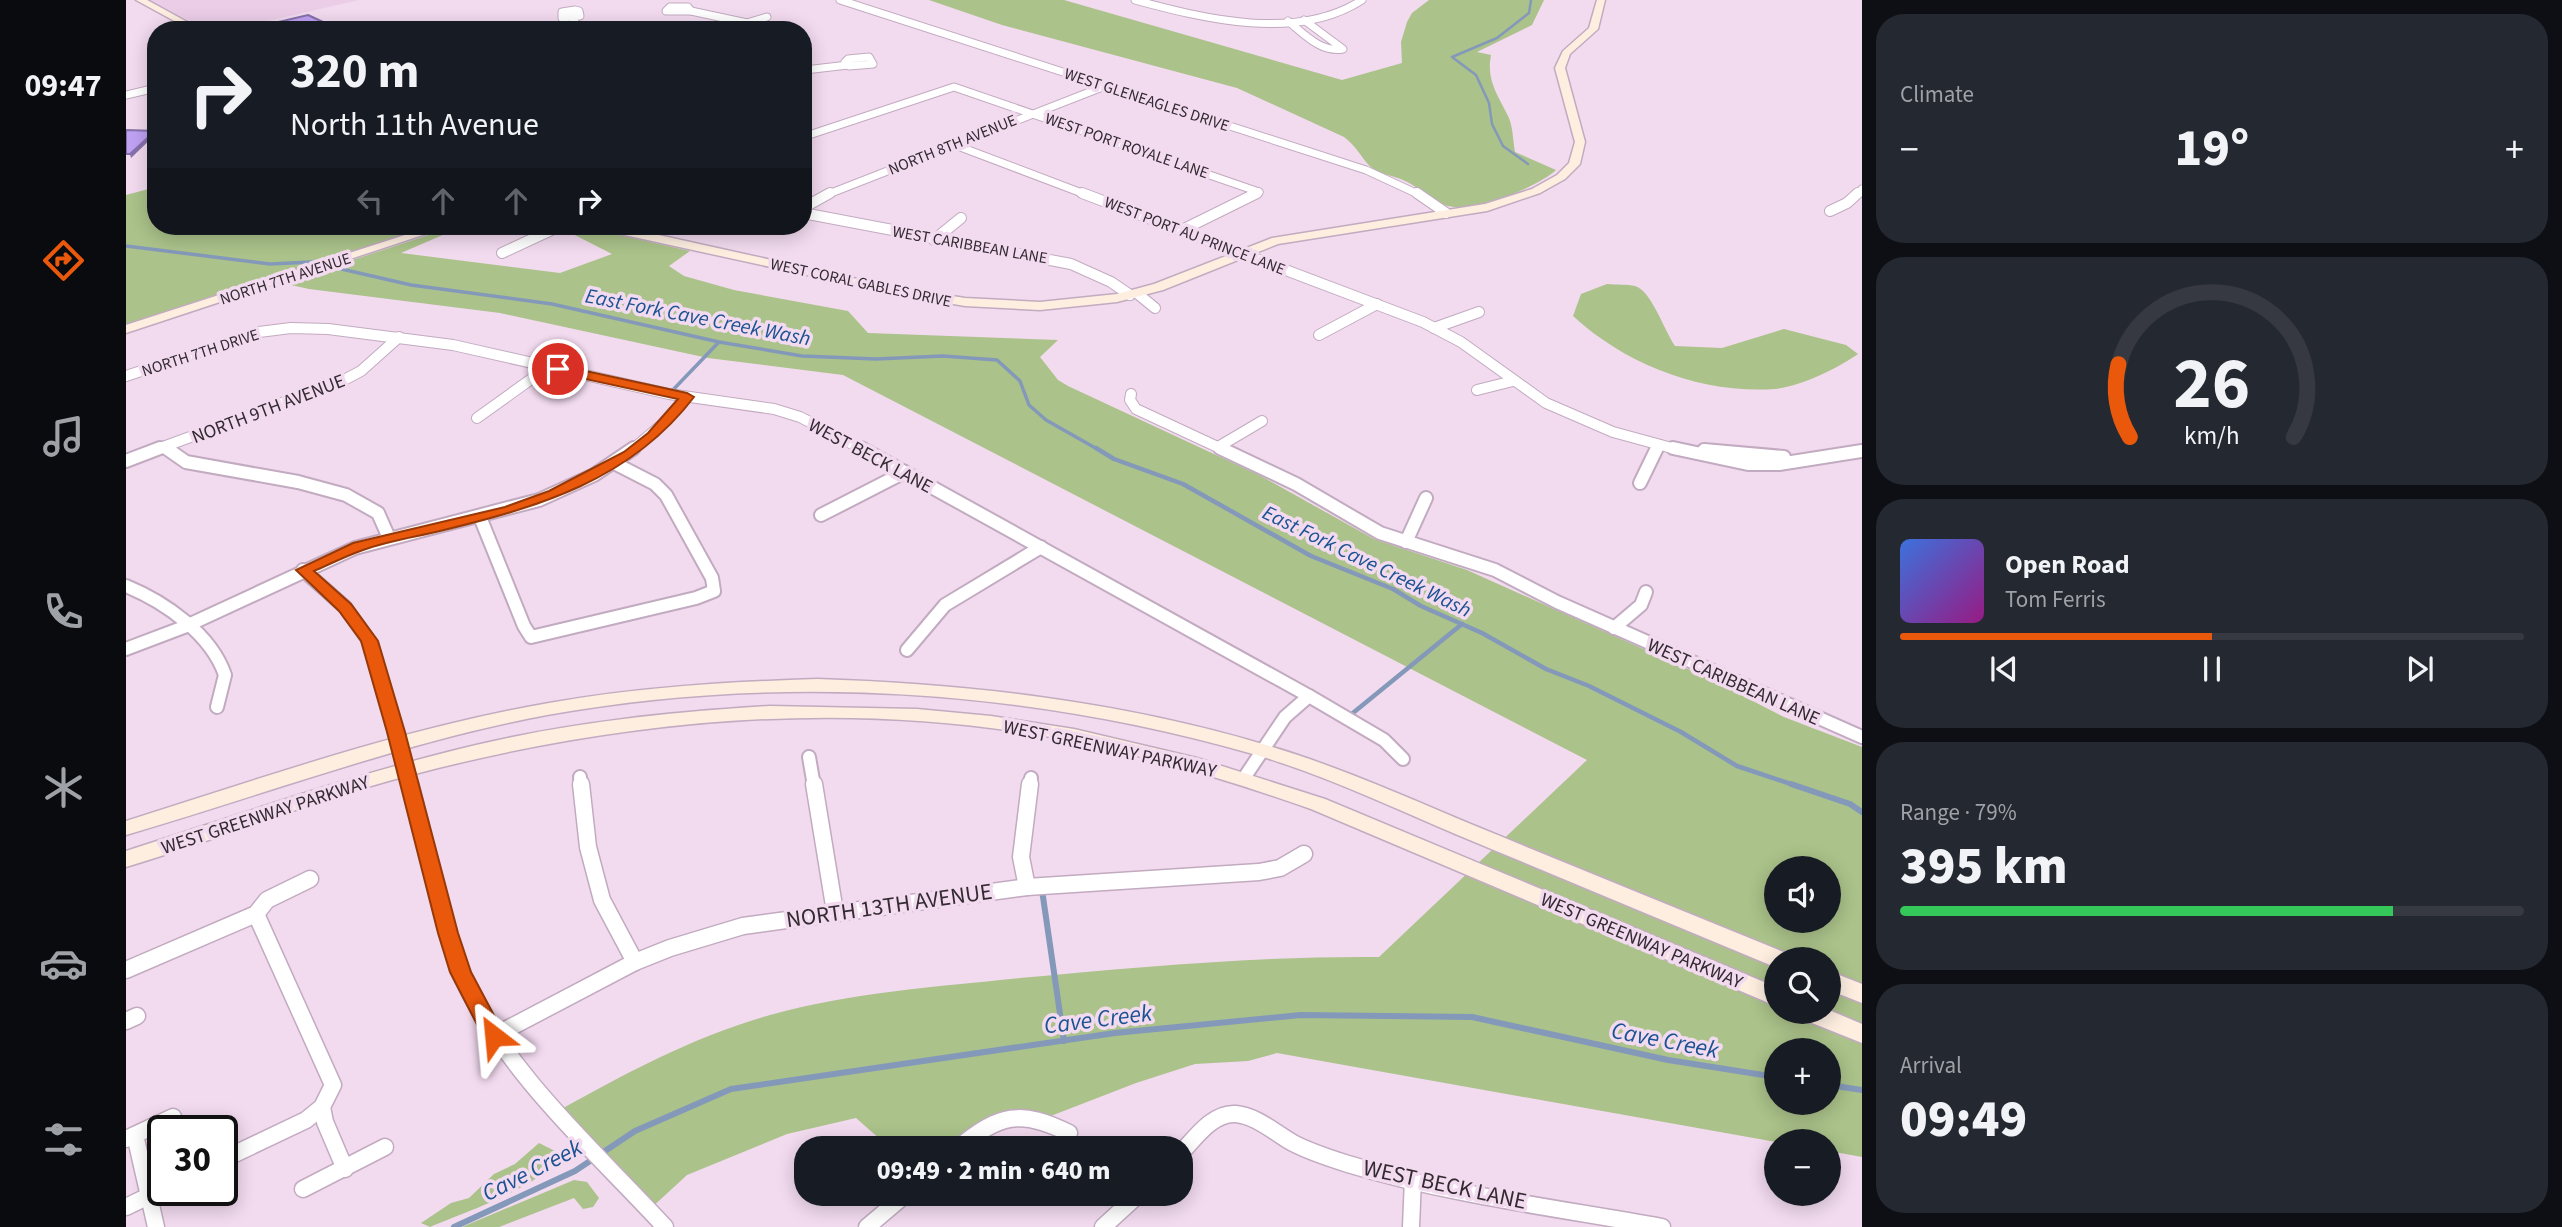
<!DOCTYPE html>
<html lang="en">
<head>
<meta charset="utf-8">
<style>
  :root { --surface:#171b24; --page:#242831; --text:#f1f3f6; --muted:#9ea1a6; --line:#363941; --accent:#ea580c }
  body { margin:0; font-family:"Source Sans 3",sans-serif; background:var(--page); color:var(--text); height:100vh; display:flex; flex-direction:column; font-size:26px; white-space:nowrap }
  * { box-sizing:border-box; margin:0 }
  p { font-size:23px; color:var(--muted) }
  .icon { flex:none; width:38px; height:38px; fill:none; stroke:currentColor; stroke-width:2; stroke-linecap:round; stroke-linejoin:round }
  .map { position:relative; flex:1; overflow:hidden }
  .side { display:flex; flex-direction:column; gap:14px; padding:14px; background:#0d0f14; width:700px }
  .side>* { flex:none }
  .banner { position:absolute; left:21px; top:21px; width:665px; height:214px; border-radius:28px; box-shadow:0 4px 18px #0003; background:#171b24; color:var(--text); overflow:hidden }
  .controls { position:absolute; left:1638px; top:856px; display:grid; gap:14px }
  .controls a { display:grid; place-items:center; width:77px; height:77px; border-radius:50%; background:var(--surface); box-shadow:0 4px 18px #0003; font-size:35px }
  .speed { position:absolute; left:21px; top:1115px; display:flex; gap:14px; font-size:35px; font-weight:700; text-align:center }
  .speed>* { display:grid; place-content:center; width:91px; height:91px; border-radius:50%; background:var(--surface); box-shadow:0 4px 18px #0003; line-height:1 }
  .speed .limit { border:4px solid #111; border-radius:10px; background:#fff; color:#111 }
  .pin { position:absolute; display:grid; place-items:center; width:60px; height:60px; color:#fff; margin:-30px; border:4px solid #fff; border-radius:50%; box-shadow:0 2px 7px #0007 }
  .me { position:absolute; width:77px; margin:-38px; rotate:331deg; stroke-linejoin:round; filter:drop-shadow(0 0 5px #0008) }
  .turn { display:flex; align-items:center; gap:24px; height:147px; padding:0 28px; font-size:32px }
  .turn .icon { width:91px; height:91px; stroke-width:2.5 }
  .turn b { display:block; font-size:49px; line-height:60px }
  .lanes { display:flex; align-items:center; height:66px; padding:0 28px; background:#0003; justify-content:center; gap:35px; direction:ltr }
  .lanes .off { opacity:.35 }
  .big { font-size:52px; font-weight:800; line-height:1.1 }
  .side .tile { flex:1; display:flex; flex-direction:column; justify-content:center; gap:10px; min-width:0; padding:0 24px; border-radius:28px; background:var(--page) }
  .side .dial { align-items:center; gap:0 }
  .dial svg { height:182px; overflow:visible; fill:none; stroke:var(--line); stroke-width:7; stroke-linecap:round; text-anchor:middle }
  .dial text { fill:var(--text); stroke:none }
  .song { display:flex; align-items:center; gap:21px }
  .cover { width:84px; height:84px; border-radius:10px; background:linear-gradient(135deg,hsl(220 70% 55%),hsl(310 70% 35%)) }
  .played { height:7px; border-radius:4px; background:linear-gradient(90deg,var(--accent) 50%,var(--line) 50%) }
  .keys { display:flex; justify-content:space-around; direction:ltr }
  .heat { display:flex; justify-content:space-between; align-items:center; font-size:38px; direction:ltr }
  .charge { height:10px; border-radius:5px; background:linear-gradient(90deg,#34c759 79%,var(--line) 0) }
  .trip { position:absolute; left:668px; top:1136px; width:399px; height:70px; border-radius:28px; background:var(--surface); box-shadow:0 4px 18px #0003; font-weight:800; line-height:70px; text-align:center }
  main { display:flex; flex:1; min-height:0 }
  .menu { display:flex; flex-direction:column; width:126px; justify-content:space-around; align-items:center; background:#090b0e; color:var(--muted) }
  .menu .icon { width:49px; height:49px }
  .menu .on { color:var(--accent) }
  .menu b { font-size:32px; color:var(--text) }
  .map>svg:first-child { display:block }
  .built { fill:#ebcde8 }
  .green { fill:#abc28a; fill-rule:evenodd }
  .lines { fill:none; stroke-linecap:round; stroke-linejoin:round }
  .stream-far3 { stroke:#8499ba; stroke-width:2.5 }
  .stream-far2 { stroke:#8499ba; stroke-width:3.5 }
  .stream-far1 { stroke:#8499ba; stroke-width:4.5 }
  .stream { stroke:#8499ba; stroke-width:6 }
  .street-far3-casing { stroke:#c2abc0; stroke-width:9 }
  .street-far2-casing { stroke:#c2abc0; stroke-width:12 }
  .street-far1-casing { stroke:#c2abc0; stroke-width:16 }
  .street-casing { stroke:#c2abc0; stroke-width:19 }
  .secondary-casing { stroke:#c2abc0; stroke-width:3 }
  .street-far3 { stroke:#fff; stroke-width:7 }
  .street-far2 { stroke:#fff; stroke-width:10 }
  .street-far1 { stroke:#fff; stroke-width:12 }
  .street { stroke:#fff; stroke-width:16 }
  .secondary { fill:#fdeee0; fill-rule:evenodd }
  .shaded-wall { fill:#8671aa }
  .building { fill:#bfa1f3; stroke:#8671aa; stroke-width:2 }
  .route { fill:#ea580c; stroke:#983908; stroke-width:2 }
  .labels { text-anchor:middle; stroke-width:7; stroke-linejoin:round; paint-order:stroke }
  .far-street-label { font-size:16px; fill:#332a32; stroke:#f2daef }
  .street-label { font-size:19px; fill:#332a32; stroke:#f2daef }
  .water-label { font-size:21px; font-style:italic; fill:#1b5292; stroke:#f2daef }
  .near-street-label { font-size:23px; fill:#332a32; stroke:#f2daef }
  .near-water-label { font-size:24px; font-style:italic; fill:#1b5292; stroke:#f2daef }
</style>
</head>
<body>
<main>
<nav class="menu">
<b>09:47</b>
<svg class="icon on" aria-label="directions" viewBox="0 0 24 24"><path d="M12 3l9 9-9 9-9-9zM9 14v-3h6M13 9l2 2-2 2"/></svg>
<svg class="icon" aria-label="music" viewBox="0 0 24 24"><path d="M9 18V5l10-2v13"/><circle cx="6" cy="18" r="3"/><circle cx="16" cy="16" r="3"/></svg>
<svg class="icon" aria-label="phone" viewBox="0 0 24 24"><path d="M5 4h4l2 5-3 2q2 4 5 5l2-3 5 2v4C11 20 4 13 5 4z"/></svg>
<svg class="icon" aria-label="climate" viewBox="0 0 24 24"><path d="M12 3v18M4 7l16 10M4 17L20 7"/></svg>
<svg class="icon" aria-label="car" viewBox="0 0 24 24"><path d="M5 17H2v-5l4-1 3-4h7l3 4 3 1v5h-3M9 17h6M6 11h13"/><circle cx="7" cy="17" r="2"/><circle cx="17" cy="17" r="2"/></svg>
<svg class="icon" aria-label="filters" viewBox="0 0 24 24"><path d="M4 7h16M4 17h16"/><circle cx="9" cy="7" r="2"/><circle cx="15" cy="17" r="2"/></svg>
</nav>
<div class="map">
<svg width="1736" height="1227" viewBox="0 0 1736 1227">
  <rect width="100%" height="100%" fill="#f2daef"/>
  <path class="built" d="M23 0H233L103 30H82Z"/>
  <g class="green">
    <path d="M803 0H938L1216 80 1276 63 1275 42 1281 22 1286 13 1303 0H1418L1406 25 1351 52 1365 55C1360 81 1372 95 1383 118 1387 128 1387 141 1389 152L1430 170C1412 187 1344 215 1319 205 1304 200 1292 186 1277 180 1268 176 1254 174 1246 168 1237 161 1231 146 1218 137L1111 88 876 25Z"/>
    <path d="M30 187V226H306L0 325V195Z"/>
    <path d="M444 226H454L564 251 543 266 558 276 608 290 722 311 742 333 932 340 914 357 932 380 942 386 1133 475 1248 539 1341 570 1582 678 1658 717 1736 747V1157L1703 1151V1141L1650 1142 1151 1053 1122 1061 1069 1064 1010 1083 917 1119 886 1115 832 1148H764L730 1118 661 1134 561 1175 523 1210 432 1111C500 1073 569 1036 644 1015 726 992 810 987 894 978 1014 967 1133 956 1253 957L1461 760 717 375 582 358 374 313 183 289 156 283 321 229 326 231 275 253 434 273 486 254 437 229ZM1650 868H1703V920H1650ZM1650 959H1703V1012H1650ZM1650 1050H1703V1102H1650Z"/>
    <path d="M1481 284C1490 285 1501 284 1509 286 1525 290 1539 332 1549 346L1596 348 1658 329 1720 345 1732 354C1710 369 1676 386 1649 389 1576 394 1500 365 1447 316L1455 294Z"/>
    <path d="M413 1143 435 1154C417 1187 339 1212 304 1227L295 1223 325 1203 343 1198 368 1174 389 1164Z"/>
    <path d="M448 1180 461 1182 473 1198 467 1207 457 1209 448 1198 373 1227H336Z"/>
  </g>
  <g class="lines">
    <path class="stream-far3" d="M1402 164 1377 146 1366 124 1363 103 1350 75 1326 57 1371 38 1403 13 1405 0"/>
    <g class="stream-far2">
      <path d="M0 246 144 264 185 262 285 285 426 304 593 342 676 356 750 359 817 356 871 360 894 381 903 405 920 420 973 450"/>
      <path d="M543 394 593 342"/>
    </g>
    <g class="stream-far1">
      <path d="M970 448 988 459 1057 484 1185 556 1267 589 1295 606 1356 633 1420 669 1463 686 1555 732 1611 766 1671 786"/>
      <path d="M1222 717 1336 624"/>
    </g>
    <g class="stream">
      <path d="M1665 784 1724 804 1736 812"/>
      <path d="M916 890 938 1041"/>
      <path d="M1703 1085 1736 1090"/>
      <path d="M328 1227 449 1171 509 1131 605 1089 989 1033 1175 1015 1346 1017 1542 1060 1650 1077"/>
    </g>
    <defs>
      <g id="street-far3">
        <path d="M714 0 1240 170 1294 195"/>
        <path d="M1009 0C1079 19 1171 42 1236 0"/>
        <path d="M544 7H562L565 11H540Z"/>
        <path d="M449 10 453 11 454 16 436 18V12Z"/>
        <path d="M565 11 621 23"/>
        <path d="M446 18 455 30"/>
        <path d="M1162 21C1178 34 1195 53 1217 49L1178 20"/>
        <path d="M598 30 641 17"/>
        <path d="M743 57 747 64 723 66 719 62 722 59Z"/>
        <path d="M679 70 722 65"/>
        <path d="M0 95 30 88"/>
        <path d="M677 137 828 87 1133 192"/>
        <path d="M829 145 961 195"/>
        <path d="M700 195 979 86"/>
        <path d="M1127 195 1133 192"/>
        <path d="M1730 195 1736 189"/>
      </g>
      <g id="street-far2">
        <path d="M956 193 1297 322 1335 342 1420 403 1487 432 1553 450"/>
        <path d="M1291 193 1320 213"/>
        <path d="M677 208 704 193"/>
        <path d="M1704 211 1721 203 1732 193"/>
        <path d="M677 213 945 264 985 282 1004 295"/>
        <path d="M1056 230 1131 193"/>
        <path d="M808 240 835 218"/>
        <path d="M376 253 434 226"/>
        <path d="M1012 294 1029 308"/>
        <path d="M1308 328 1353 312"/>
        <path d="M1193 335 1251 304"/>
        <path d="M0 376 133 332 165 328 202 329 327 345 543 394 648 409 674 417 738 450"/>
        <path d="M1351 390 1387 381"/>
        <path d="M1005 394 1004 400 1010 409 1098 450"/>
        <path d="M351 418 422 367"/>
        <path d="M38 447 43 450"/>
        <path d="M1092 447 1136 421"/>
        <path d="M29 450 218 380 235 371 273 337"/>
        <path d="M506 450 540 421 561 397"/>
        <path d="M1530 450 1533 445"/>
      </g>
      <g id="street-far1">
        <path d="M40 448 60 462 172 482 220 495 252 513 263 538"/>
        <path d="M735 448 1183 696 1258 740 1277 759"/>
        <path d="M1094 448 1170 484 1254 533 1369 570 1431 602 1736 737"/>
        <path d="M1547 448 1622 464H1653L1736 451"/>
        <path d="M1578 450 1658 457"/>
        <path d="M0 461 34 448"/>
        <path d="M1514 483 1531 448"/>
        <path d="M695 515 779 472"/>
        <path d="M354 517 398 626 405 637 570 598 588 591 586 578 540 495 529 484 488 463"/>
        <path d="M1280 542 1300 498"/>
        <path d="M177 570 219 607 243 641 284 786"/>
        <path d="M0 586C39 602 85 634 99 675L91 707"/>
        <path d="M1488 628 1515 605 1520 592"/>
        <path d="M0 649 58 627 229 548 413 500 468 475 508 448"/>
        <path d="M781 650 819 605 915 547"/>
        <path d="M683 757 688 786"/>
        <path d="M454 777 455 786"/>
        <path d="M1118 778 1159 717 1183 696"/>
        <path d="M904 786 905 778"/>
      </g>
      <g id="street">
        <path d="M284 784C297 832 307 881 321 929 326 944 329 961 335 975 381 1074 466 1148 539 1227"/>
        <path d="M455 784 462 847 476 900 509 962"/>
        <path d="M688 784 709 912"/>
        <path d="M901 887 895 857 904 784"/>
        <path d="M0 970 130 914 141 900 184 879"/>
        <path d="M0 1021 11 1016"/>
        <path d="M368 1036 509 962 544 948 617 926 901 887 1133 872 1154 868 1178 854"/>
        <path d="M196 1107 199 1122 219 1169"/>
        <path d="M9 1135 30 1227"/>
        <path d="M0 1139 47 1117"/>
        <path d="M832 1148C873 1114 895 1109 943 1133"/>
        <path d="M1055 1153C1069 1138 1087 1112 1110 1114 1131 1116 1149 1133 1167 1143 1184 1152 1203 1158 1222 1164 1324 1195 1431 1208 1536 1227"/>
        <path d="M96 1160 180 1120 196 1107 207 1085 130 914"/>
        <path d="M177 1189 259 1147"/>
        <path d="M0 1207 37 1189"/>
        <path d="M741 1227 780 1194"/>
        <path d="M977 1227 1013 1194"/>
        <path d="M1285 1227 1287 1179"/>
      </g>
      <g id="secondary">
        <path d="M10 0H21L76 30H65Z"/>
        <path d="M1471 0H1479L1472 29 1444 54 1439 68 1459 142 1454 164 1439 179 1414 193 1361 211 1152 244 1037 290 991 302 914 310 839 306 763 293 476 230 470 226H492L763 286 839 298 914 302 991 294 1028 284 1146 238 1359 204 1406 189 1431 175 1443 163 1449 142 1429 68 1437 51 1463 28Z"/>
        <path d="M307 226H324L0 333V325Z"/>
        <path d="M691 679C843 684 994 701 1140 745 1212 766 1282 798 1352 827 1454 869 1557 911 1660 953L1663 959H1650V967L1644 965C1538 921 1433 877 1327 833 1261 805 1196 774 1127 754 899 689 655 673 421 715 277 742 140 794 0 835V821C139 777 279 728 423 703 512 687 601 682 691 679Z"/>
        <path d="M644 706 791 709 865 716 948 729 1071 758 1199 799 1650 987V1006L1185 809C1108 782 1030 758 950 742 730 697 501 718 285 775 188 800 96 838 0 867V851C116 814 231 773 350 745 447 722 545 712 644 706Z"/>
        <path d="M1703 971 1736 984V1003L1703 990Z"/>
        <path d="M1703 1010 1736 1024V1043L1676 1019 1672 1012Z"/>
      </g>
    </defs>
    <use href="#street-far3" class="street-far3-casing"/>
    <use href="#street-far2" class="street-far2-casing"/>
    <use href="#street-far1" class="street-far1-casing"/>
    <use href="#street" class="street-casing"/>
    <use href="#secondary" class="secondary-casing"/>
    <use href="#street-far3" class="street-far3"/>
    <use href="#street-far2" class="street-far2"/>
    <use href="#street-far1" class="street-far1"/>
    <use href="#street" class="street"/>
    <use href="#secondary" class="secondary"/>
  </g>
  <path class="shaded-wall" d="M29 131 30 134 5 158 4 154Z"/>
  <g class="building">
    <path d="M182 15 214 30H140L141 29 135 26Z"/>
    <path d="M0 130 29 131 4 154H0Z"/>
  </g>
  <path class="route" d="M432 365 561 393 568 397C504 481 412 507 314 531 289 537 261 541 237 550 220 556 204 564 188 571L225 604 252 641 279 732 332 933 345 972 379 1036 375 1042 368 1045 360 1042 324 972 312 933 261 732 235 641 213 611 170 570 227 543 379 507 423 491 498 452 522 433 552 399 427 372 426 369Z"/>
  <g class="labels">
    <g class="far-street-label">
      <text transform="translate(1021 99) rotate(18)" y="6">WEST GLENEAGLES DRIVE</text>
      <text transform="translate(826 144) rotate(-22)" y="6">NORTH 8TH AVENUE</text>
      <text transform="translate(1001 145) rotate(19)" y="6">WEST PORT ROYALE LANE</text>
      <text transform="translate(1069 235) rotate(21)" y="6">WEST PORT AU PRINCE LANE</text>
      <text transform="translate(844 244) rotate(10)" y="6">WEST CARIBBEAN LANE</text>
      <text transform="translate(159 278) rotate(-18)" y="6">NORTH 7TH AVENUE</text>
      <text transform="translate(735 282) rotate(12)" y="6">WEST CORAL GABLES DRIVE</text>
      <text transform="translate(74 352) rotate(-18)" y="6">NORTH 7TH DRIVE</text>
    </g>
    <g class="street-label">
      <text transform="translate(142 408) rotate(-21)" y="7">NORTH 9TH AVENUE</text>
      <text transform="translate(745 455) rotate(28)" y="7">WEST BECK LANE</text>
      <text transform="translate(1608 681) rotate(24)" y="7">WEST CARIBBEAN LANE</text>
      <text transform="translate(984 748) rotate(12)" y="7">WEST GREENWAY PARKWAY</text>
      <text transform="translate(139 814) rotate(-18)" y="7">WEST GREENWAY PARKWAY</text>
      <text transform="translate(1516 940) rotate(23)" y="7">WEST GREENWAY PARKWAY</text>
    </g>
    <g class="water-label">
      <text transform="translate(572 317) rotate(11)" y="7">East Fork Cave Creek Wash</text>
      <text transform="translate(1241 561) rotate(26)" y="7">East Fork Cave Creek Wash</text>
    </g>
    <g class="near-street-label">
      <text transform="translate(763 905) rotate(-8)" y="8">NORTH 13TH AVENUE</text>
      <text transform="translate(1319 1184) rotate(12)" y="8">WEST BECK LANE</text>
    </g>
    <g class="near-water-label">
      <text transform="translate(972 1019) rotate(-7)" y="8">Cave Creek</text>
      <text transform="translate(1539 1040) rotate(11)" y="8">Cave Creek</text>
      <text transform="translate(406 1170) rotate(-27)" y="8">Cave Creek</text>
    </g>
  </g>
</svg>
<div class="controls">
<a><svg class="icon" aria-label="sound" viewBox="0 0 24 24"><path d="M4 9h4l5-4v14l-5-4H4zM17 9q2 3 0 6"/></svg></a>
<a><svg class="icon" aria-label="search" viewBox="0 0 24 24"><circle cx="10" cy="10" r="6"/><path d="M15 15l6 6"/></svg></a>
<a>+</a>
<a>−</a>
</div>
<div class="speed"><div class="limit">30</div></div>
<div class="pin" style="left:432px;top:369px;background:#d93025"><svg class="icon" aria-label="arrive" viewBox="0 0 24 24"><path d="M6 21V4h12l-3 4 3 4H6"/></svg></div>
<svg class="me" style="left:368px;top:1036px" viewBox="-20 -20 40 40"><path d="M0-17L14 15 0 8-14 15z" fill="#ea580c" stroke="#fff" stroke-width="4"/></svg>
<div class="trip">09:49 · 2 min · 640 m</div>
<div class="banner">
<div class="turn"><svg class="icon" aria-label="right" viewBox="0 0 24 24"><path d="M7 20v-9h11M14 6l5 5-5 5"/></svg><div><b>320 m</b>North 11th Avenue</div></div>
<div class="lanes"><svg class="icon off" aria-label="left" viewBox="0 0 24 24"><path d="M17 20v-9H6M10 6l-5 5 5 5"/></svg><svg class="icon off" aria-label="ahead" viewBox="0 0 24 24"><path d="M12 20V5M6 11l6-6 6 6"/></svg><svg class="icon off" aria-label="ahead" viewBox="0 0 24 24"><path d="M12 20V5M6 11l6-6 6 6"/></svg><svg class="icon" aria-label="right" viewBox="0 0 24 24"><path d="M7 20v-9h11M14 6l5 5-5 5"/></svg></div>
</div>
</div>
<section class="side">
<div class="tile"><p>Climate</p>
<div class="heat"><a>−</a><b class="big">19°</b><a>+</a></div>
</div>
<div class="tile dial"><svg viewBox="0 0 100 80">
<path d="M14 69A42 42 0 1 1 86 69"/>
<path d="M14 69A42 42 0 0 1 9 37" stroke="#ea580c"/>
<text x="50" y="56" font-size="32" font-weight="700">26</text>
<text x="50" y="72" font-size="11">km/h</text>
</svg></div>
<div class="tile">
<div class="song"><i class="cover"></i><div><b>Open Road</b><p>Tom Ferris</p></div></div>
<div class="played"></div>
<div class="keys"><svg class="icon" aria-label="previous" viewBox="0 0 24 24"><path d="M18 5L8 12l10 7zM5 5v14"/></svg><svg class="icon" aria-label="pause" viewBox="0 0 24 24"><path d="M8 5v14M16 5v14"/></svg><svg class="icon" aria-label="next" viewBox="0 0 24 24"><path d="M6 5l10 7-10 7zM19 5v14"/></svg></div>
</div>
<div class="tile"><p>Range · 79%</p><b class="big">395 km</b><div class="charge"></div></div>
<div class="tile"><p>Arrival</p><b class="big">09:49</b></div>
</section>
</main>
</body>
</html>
